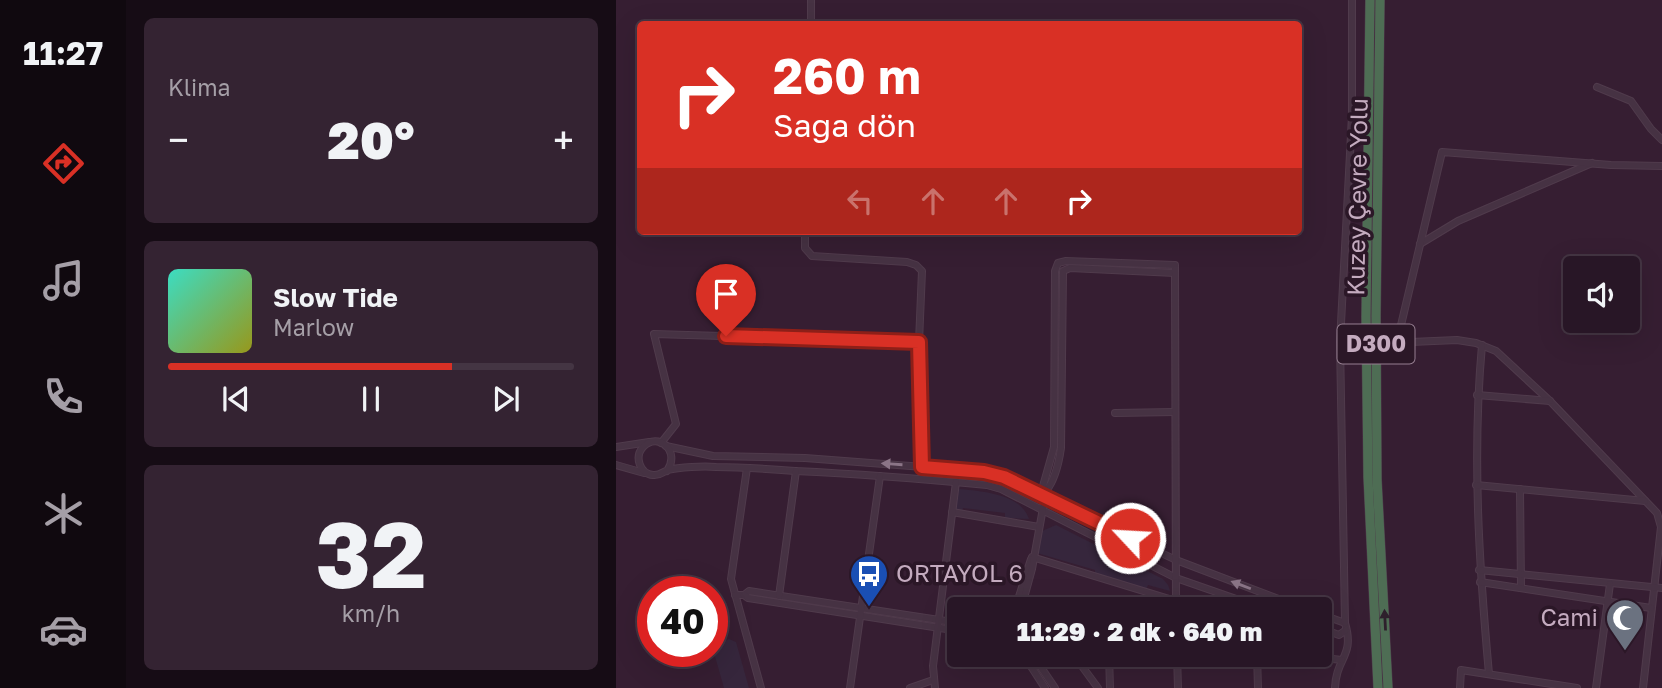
<!DOCTYPE html>
<html lang="tr">
<head>
<meta charset="utf-8">
<style>
  :root { --surface:#281626; --page:#342332; --text:#f1f3f6; --muted:#a59fa7; --line:#443543; --accent:#d93025 }
  body { margin:0; font-family:"Golos Text",sans-serif; background:var(--page); color:var(--text); height:100vh; display:flex; flex-direction:column; font-size:26px; white-space:nowrap }
  * { box-sizing:border-box; margin:0 }
  p { font-size:23px; color:var(--muted) }
  .icon { flex:none; width:38px; height:38px; fill:none; stroke:currentColor; stroke-width:2; stroke-linecap:round; stroke-linejoin:round }
  .map { position:relative; flex:1; overflow:hidden }
  .drawer { display:flex; flex-direction:column; gap:18px; padding:18px; background:#160c15; width:490px }
  .drawer>* { flex:none }
  .banner { position:absolute; left:21px; top:21px; width:665px; height:214px; border-radius:7px; box-shadow:0 7px 28px #0002,0 0 0 2px var(--line); background:#d93025; color:#fff; overflow:hidden }
  .buttons { position:absolute; left:947px; top:256px; display:grid; gap:14px }
  .buttons a { display:grid; place-items:center; width:77px; height:77px; border-radius:7px; background:var(--surface); box-shadow:0 7px 28px #0002,0 0 0 2px var(--line); font-size:35px }
  .speed { position:absolute; left:21px; top:576px; display:flex; gap:14px; font-size:35px; font-weight:700; text-align:center }
  .speed>* { display:grid; place-content:center; width:91px; height:91px; border-radius:50%; background:var(--surface); box-shadow:0 7px 28px #0002,0 0 0 2px var(--line); line-height:1 }
  .speed .limit { border:10px solid #d22; background:#fff; color:#111 }
  .pin { position:absolute; display:grid; place-items:center; width:60px; height:60px; color:#fff; margin:-72px -30px; border-radius:50% 50% 50% 0; rotate:-45deg; box-shadow:0 0 7px #0007 }
  .pin .icon { rotate:45deg }
  .me { position:absolute; width:77px; margin:-38px; rotate:295deg; stroke-linejoin:round; filter:drop-shadow(0 0 5px #0008) }
  .turn { display:flex; align-items:center; gap:24px; height:147px; padding:0 21px; font-size:32px }
  .turn .icon { width:91px; height:91px; stroke-width:2.5 }
  .turn b { display:block; font-size:49px; line-height:60px }
  .lanes { display:flex; align-items:center; height:66px; padding:0 21px; background:#0003; justify-content:center; gap:35px; direction:ltr }
  .lanes .off { opacity:.35 }
  .big { font-size:52px; font-weight:800; line-height:1.1 }
  .drawer .card { flex:1; display:flex; flex-direction:column; justify-content:center; gap:10px; min-width:0; padding:0 24px; border-radius:10px; background:var(--page) }
  .drawer .dial { align-items:center; gap:0 }
  .dial b { font-size:91px; line-height:1 }
  .song { display:flex; align-items:center; gap:21px }
  .cover { width:84px; height:84px; border-radius:10px; background:linear-gradient(135deg,hsl(170 70% 55%),hsl(60 70% 35%)) }
  .played { height:7px; border-radius:4px; background:linear-gradient(90deg,var(--accent) 70%,var(--line) 70%) }
  .keys { display:flex; justify-content:space-around; direction:ltr }
  .heat { display:flex; justify-content:space-between; align-items:center; font-size:38px; direction:ltr }
  .trip { position:absolute; left:331px; top:597px; width:385px; height:70px; border-radius:7px; background:var(--surface); box-shadow:0 7px 28px #0002,0 0 0 2px var(--line); font-weight:800; line-height:70px; text-align:center }
  main { display:flex; flex:1; min-height:0 }
  .menu { display:flex; flex-direction:column; width:126px; justify-content:space-around; align-items:center; background:#10090f; color:var(--muted) }
  .menu .icon { width:49px; height:49px }
  .menu .selected { color:var(--accent) }
  .menu b { font-size:32px; color:var(--text) }
  .map>svg:first-child { display:block }
  .green { fill:#36263c }
  .lines { fill:none; stroke-linecap:round; stroke-linejoin:round }
  .minor-tunnel { stroke:#523a4e; stroke-width:6; stroke-dasharray:6 3; stroke-linecap:butt }
  .minor-casing { stroke:#503b4c; stroke-width:8 }
  .highway-casing { stroke:#4e394a; stroke-width:10 }
  .minor { stroke:#463243; stroke-width:6 }
  .highway { stroke:#4e6d54; stroke-width:9 }
  .oneway { fill:#8b7587 }
  .oneway2 { fill:#2e202c }
  .route-casing { stroke:#8d1f18; stroke-width:18 }
  .route { stroke:#d93025; stroke-width:12 }
  .labels { text-anchor:middle; stroke-width:7; stroke-linejoin:round; paint-order:stroke }
  .shield { fill:#2b1727; stroke:#967f91; stroke-width:2 }
  .shield-label { font-size:23px; font-weight:bold; fill:#c4abbf }
  .street-label { font-size:24px; fill:#c4abbf; stroke:#2b1727 }
  .poi-label { font-size:24px; fill:#c4abbf; stroke:#2b1727; text-anchor:start }
</style>
</head>
<body>
<main>
<nav class="menu">
<b>11:27</b>
<svg class="icon selected" aria-label="directions" viewBox="0 0 24 24"><path d="M12 3l9 9-9 9-9-9zM9 14v-3h6M13 9l2 2-2 2"/></svg>
<svg class="icon" aria-label="music" viewBox="0 0 24 24"><path d="M9 18V5l10-2v13"/><circle cx="6" cy="18" r="3"/><circle cx="16" cy="16" r="3"/></svg>
<svg class="icon" aria-label="phone" viewBox="0 0 24 24"><path d="M5 4h4l2 5-3 2q2 4 5 5l2-3 5 2v4C11 20 4 13 5 4z"/></svg>
<svg class="icon" aria-label="climate" viewBox="0 0 24 24"><path d="M12 3v18M4 7l16 10M4 17L20 7"/></svg>
<svg class="icon" aria-label="car" viewBox="0 0 24 24"><path d="M5 17H2v-5l4-1 3-4h7l3 4 3 1v5h-3M9 17h6M6 11h13"/><circle cx="7" cy="17" r="2"/><circle cx="17" cy="17" r="2"/></svg>
</nav>
<section class="drawer">
<div class="card"><p>Klima</p>
<div class="heat"><a>−</a><b class="big">20°</b><a>+</a></div>
</div>
<div class="card">
<div class="song"><i class="cover"></i><div><b>Slow Tide</b><p>Marlow</p></div></div>
<div class="played"></div>
<div class="keys"><svg class="icon" aria-label="previous" viewBox="0 0 24 24"><path d="M18 5L8 12l10 7zM5 5v14"/></svg><svg class="icon" aria-label="pause" viewBox="0 0 24 24"><path d="M8 5v14M16 5v14"/></svg><svg class="icon" aria-label="next" viewBox="0 0 24 24"><path d="M6 5l10 7-10 7zM19 5v14"/></svg></div>
</div>
<div class="card dial"><b>32</b><p>km/h</p></div>
</section>
<div class="map">
<svg width="1046" height="688" viewBox="0 0 1046 688">
  <rect width="100%" height="100%" fill="#361e32"/>
  <g class="green">
    <path d="M342 489C366 491 405 494 413 519L389 518V513L347 508 346 512 335 510 340 490Z"/>
    <path d="M440 525 547 579 552 585 554 591 532 585 530 590 479 574V570L421 553 426 531Z"/>
    <path d="M113 639 120 642 133 688H108L96 646Z"/>
  </g>
  <g class="lines">
    <path class="minor-tunnel" d="M724 342 772 343"/>
    <defs>
      <g id="minor">
        <path d="M195 24V0"/>
        <path d="M981 87 1015 101 1035 129 1046 140"/>
        <path d="M189 231V248L196 256 291 262 300 265 306 271 303 342 306 467"/>
        <path d="M804 244 842 221 976 163"/>
        <path d="M781 342 826 152 995 165 1046 166"/>
        <path d="M772 343 841 340 860 343 880 351 934 401 1041 513 1045 527 1027 688"/>
        <path d="M866 345C856 455 863 564 873 674"/>
        <path d="M861 395 934 401"/>
        <path d="M499 413 559 412"/>
        <path d="M45 443 60 424 38 334 303 342"/>
        <path d="M50 446 97 456 189 458 360 471 381 475 560 560 689 609"/>
        <path d="M0 447 33 442"/>
        <path d="M0 465 28 473"/>
        <path d="M131 468 115 579 145 688"/>
        <path d="M51 471C65 451 42 431 27 447 18 457 24 474 37 475 44 476 46 472 52 470 63 467 88 466 100 467 126 467 153 469 179 471 243 474 307 479 371 485L385 489 560 578 649 609"/>
        <path d="M860 485 1029 501"/>
        <path d="M904 489 905 588"/>
        <path d="M430 491C439 480 443 462 445 448L447 271 454 268 559 273"/>
        <path d="M336 512 423 527"/>
        <path d="M416 557 560 601"/>
        <path d="M863 570 1046 588"/>
        <path d="M864 582 1035 608"/>
        <path d="M119 595H128L133 591 343 623"/>
        <path d="M128 595 132 598 343 631"/>
        <path d="M163 596 180 471"/>
        <path d="M399 609 415 559"/>
        <path d="M405 609 416 569 429 497 430 491 427 486 438 447 439 271 442 263 450 261 559 265 560 609"/>
        <path d="M704 614 729 623C739 657 720 657 719 688"/>
        <path d="M729 623 724 342 736 116V0"/>
        <path d="M704 628 723 635 730 630"/>
        <path d="M407 654 429 688"/>
        <path d="M416 654 439 688"/>
        <path d="M457 654 482 688"/>
        <path d="M493 654 494 688"/>
        <path d="M561 654 562 688"/>
        <path d="M641 654 642 688"/>
        <path d="M671 654 726 660"/>
        <path d="M234 688 264 476"/>
        <path d="M294 688 317 680"/>
        <path d="M319 688 317 666 340 482"/>
        <path d="M844 688 845 670 961 688"/>
        <path d="M980 688 994 584"/>
      </g>
      <g id="highway">
        <path d="M754 0 750 317 752 477 762 688"/>
        <path d="M764 0 760 316 761 479 772 688"/>
      </g>
    </defs>
    <use href="#minor" class="minor-casing"/>
    <use href="#highway" class="highway-casing"/>
    <use href="#minor" class="minor"/>
    <use href="#highway" class="highway"/>
  </g>
  <defs><path id="oneway-solid" d="M-6-.8H1V-3.2L6.5 0L1 3.2V.8H-6Z" transform="scale(1.75)"/></defs>
  <g class="oneway">
    <use href="#oneway-solid" transform="translate(276 464) rotate(-176)"/>
    <use href="#oneway-solid" transform="translate(625 585) rotate(-159)"/>
  </g>
  <use class="oneway2" href="#oneway-solid" transform="translate(769 620) rotate(-93)"/>
  <g class="lines">
    <defs>
      <path id="route" d="M110 336 303 342 306 467 368 472 388 477 514 538"/>
    </defs>
    <use href="#route" class="route-casing"/>
    <use href="#route" class="route"/>
  </g>
  <defs>
    <symbol id="bus-pin" viewBox="-11 -11 22 30"><path d="M0 17L-7.5 6A9.5 9.5 0 1 1 7.5 6Z" fill="#1a4fb4" stroke="#2b1727"/><path d="M-5-6H5V4H4V6H2V4H-2V6H-4V4H-5ZM-3.5-4V0h7V-4ZM-3.5 1.2v1.5H-2V1.2ZM2 1.2v1.5H3.5V1.2Z" fill="#fff"/></symbol>
    <symbol id="mosque-pin" viewBox="-11 -11 22 30"><path d="M0 17L-7.5 6A9.5 9.5 0 1 1 7.5 6Z" fill="#6b7280" stroke="#2b1727"/><path d="M3.5-4.9A6 6 0 1 0 3.5 4.9A5 5 0 1 1 3.5-4.9Z" fill="#fff"/></symbol>
  </defs>
  <g fill-rule="evenodd">
    <use href="#bus-pin" x="231" y="552" width="44" height="60"/>
    <use href="#mosque-pin" x="987" y="596" width="44" height="60"/>
  </g>
  <g class="labels">
    <rect class="shield" x="721.5" y="324.5" width="77" height="39" rx="5"/>
    <g class="shield-label">
      <text x="760" y="352">D300</text>
    </g>
    <g class="street-label">
      <text transform="translate(742 197) rotate(-89)" y="8">Kuzey Çevre Yolu</text>
    </g>
    <g class="poi-label">
      <text x="280" y="582">ORTAYOL 6</text>
      <text x="982" y="626" text-anchor="end">Cami</text>
    </g>
  </g>
</svg>
<div class="buttons">
<a><svg class="icon" aria-label="sound" viewBox="0 0 24 24"><path d="M4 9h4l5-4v14l-5-4H4zM17 9q2 3 0 6"/></svg></a>
</div>
<div class="speed"><div class="limit">40</div></div>
<div class="pin" style="left:110px;top:336px;background:#d93025"><svg class="icon" aria-label="arrive" viewBox="0 0 24 24"><path d="M6 21V4h12l-3 4 3 4H6"/></svg></div>
<svg class="me" style="left:514px;top:538px" viewBox="-20 -20 40 40"><circle r="17" fill="#d93025" stroke="#fff" stroke-width="3"/><path d="M0-11L8 9 0 5-8 9z" fill="#fff"/></svg>
<div class="trip">11:29 · 2 dk · 640 m</div>
<div class="banner">
<div class="turn"><svg class="icon" aria-label="right" viewBox="0 0 24 24"><path d="M7 20v-9h11M14 6l5 5-5 5"/></svg><div><b>260 m</b>Sağa dön</div></div>
<div class="lanes"><svg class="icon off" aria-label="left" viewBox="0 0 24 24"><path d="M17 20v-9H6M10 6l-5 5 5 5"/></svg><svg class="icon off" aria-label="ahead" viewBox="0 0 24 24"><path d="M12 20V5M6 11l6-6 6 6"/></svg><svg class="icon off" aria-label="ahead" viewBox="0 0 24 24"><path d="M12 20V5M6 11l6-6 6 6"/></svg><svg class="icon" aria-label="right" viewBox="0 0 24 24"><path d="M7 20v-9h11M14 6l5 5-5 5"/></svg></div>
</div>
</div>
</main>
</body>
</html>
